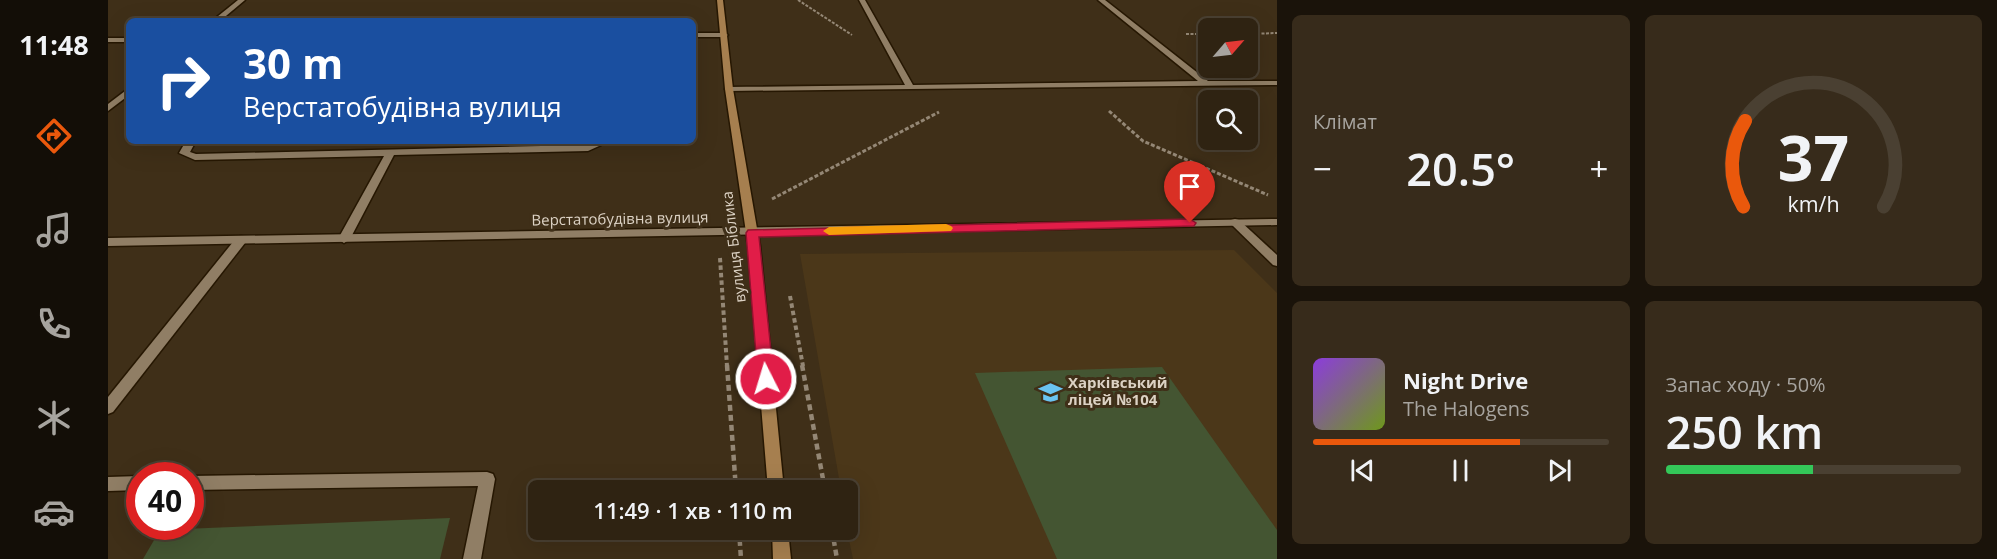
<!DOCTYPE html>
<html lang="uk">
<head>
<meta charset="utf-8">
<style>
  :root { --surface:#2f2312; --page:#372b1b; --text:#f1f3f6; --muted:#a7a49f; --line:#4a4032; --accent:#ea580c }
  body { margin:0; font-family:"Open Sans",sans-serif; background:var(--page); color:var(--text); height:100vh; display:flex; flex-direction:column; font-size:22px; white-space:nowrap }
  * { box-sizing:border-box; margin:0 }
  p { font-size:20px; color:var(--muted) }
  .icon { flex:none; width:33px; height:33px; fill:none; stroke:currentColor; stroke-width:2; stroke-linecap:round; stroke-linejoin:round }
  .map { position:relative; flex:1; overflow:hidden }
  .drawer { display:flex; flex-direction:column; gap:15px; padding:15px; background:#1a130a; width:720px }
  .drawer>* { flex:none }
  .banner { position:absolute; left:18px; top:18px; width:570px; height:126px; border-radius:9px; box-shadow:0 6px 24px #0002,0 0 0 2px var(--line); background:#1a4fa0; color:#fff; overflow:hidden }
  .needle { width:39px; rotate:62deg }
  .controls { position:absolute; left:1090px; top:18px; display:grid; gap:12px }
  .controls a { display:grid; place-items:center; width:60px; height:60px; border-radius:9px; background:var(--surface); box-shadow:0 6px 24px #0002,0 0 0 2px var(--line); font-size:30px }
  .speed { position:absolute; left:18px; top:462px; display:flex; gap:12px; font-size:30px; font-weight:700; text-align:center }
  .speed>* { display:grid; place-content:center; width:78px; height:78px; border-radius:50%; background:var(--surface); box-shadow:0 6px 24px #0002,0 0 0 2px var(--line); line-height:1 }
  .speed .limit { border:9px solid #d22; background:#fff; color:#111 }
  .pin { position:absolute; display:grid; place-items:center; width:51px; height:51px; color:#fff; margin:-62px -26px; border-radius:50% 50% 50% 0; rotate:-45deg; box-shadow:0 0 6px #0007 }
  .pin .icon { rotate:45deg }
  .me { position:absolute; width:66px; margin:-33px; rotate:355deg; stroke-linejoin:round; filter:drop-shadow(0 0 4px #0008) }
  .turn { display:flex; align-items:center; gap:21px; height:126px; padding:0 18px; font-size:27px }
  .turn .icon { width:78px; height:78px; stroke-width:2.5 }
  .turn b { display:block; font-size:42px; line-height:51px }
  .big { font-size:45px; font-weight:600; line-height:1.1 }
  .drawer .widget { flex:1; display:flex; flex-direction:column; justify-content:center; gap:9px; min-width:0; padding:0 21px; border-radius:9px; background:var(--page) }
  .drawer .dial { align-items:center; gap:0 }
  .dial svg { height:156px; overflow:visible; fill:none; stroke:var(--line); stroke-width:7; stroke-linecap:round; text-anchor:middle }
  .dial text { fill:var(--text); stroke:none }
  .song { display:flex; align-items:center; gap:18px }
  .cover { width:72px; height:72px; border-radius:9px; background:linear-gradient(135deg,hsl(270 70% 55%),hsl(80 70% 35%)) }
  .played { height:6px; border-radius:3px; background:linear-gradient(90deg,var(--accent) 70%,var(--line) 70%) }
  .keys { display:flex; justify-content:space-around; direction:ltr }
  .heat { display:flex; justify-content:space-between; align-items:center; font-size:33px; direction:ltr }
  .charge { height:9px; border-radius:4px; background:linear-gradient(90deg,#34c759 50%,var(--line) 0) }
  .drawer .tiles { flex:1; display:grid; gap:15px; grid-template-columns:repeat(2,1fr) }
  .trip { position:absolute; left:420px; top:480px; width:330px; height:60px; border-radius:9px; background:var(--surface); box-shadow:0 6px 24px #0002,0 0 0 2px var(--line); font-weight:600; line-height:60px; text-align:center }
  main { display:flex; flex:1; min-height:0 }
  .tab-bar { display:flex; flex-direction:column; width:108px; justify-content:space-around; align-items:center; background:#130e07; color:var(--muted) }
  .tab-bar .icon { width:42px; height:42px }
  .tab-bar .current { color:var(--accent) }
  .tab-bar b { font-size:27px; color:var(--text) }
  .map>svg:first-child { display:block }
  .built { fill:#4b3719 }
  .green { fill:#445532 }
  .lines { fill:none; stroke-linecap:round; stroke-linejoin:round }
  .lane-casing { stroke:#261702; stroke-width:3 }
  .street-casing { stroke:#261702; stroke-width:3 }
  .secondary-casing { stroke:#261702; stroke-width:3 }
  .path-far3 { stroke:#948775; stroke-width:2; stroke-dasharray:3 1.5; stroke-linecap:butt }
  .path-far2 { stroke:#948775; stroke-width:3; stroke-dasharray:4 2; stroke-linecap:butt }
  .path-far1 { stroke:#948775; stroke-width:4; stroke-dasharray:4.5 3; stroke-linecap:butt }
  .path { stroke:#948775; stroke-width:4.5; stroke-dasharray:6 4; stroke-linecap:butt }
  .lane { fill:#907e65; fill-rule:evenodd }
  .street { fill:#907e65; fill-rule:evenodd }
  .secondary { fill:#a67f4f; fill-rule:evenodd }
  .route { fill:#e11d48; stroke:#92132f; stroke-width:1.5 }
  .slow { fill:#f59e0b }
  .labels { text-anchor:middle; stroke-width:6; stroke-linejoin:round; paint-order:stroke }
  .street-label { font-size:15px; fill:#dcd2c4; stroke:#3f2f18 }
  .poi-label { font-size:15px; font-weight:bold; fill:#dcd2c4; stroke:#3f2f18; text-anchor:start }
</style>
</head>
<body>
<main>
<nav class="tab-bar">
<b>11:48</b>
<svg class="icon current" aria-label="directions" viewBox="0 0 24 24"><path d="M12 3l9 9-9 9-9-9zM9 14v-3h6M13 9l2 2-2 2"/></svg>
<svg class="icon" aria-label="music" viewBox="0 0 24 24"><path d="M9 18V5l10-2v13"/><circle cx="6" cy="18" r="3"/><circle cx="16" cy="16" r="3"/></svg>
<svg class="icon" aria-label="phone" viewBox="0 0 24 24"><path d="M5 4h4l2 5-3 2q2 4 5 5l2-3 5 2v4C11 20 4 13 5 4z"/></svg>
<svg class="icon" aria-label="climate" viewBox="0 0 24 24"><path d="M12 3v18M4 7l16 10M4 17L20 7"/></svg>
<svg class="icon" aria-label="car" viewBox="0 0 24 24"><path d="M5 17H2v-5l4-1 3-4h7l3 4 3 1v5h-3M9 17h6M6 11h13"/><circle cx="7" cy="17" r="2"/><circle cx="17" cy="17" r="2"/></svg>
</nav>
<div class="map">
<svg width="1169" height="559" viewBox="0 0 1169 559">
  <rect width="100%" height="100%" fill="#3f2f18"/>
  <path class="built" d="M1126 250 1169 293V559H745L739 530 740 490H733L692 254Z"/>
  <g class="green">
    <path d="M1054 367 1169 530V559H949L867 373Z"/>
    <path d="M342 518 332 559H35L52 530Z"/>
  </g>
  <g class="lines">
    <defs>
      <g id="lane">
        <path d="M130 0H137L112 21H104Z"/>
        <path d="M751 0H757L805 85 1090 81 990 0H997L1100 81H1169V85L621 91 617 89 621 87 797 85Z"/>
        <path d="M585 33H616L620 35 616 37H585Z"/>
        <rect x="0" y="38" width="21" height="4"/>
        <path d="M21 88V95L0 111V104Z"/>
        <path d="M78 141H88L82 152 88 154 479 145 489 141H502L480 151 286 155 242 239 236 243 230 239 276 156 87 160 71 153Z"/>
        <path d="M1127 219 1131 220 1169 255V266L1165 265 1123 224 1122 222 1123 220Z"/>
        <path d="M133 236 137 237 139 240 137 243 5 412 0 414V397L129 237Z"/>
        <path d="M379 472 385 474 387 479 373 559H355L370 486 82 490V476Z"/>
        <path d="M32 476V490L0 491V477Z"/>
      </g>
      <path id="street" d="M1169 219V225L0 246V238Z"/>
      <g id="secondary">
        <path d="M609 0H615L625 89 652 246 676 490H660L640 246 617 89Z"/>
        <path d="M664 530H680L683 559H665Z"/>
      </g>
    </defs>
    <use href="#lane" class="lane-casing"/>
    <use href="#street" class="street-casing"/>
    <use href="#secondary" class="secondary-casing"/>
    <g class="path-far3">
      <path d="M690 0 744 35"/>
      <path d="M1078 34H1101"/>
      <path d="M1140 34 1169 33"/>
    </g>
    <g class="path-far2">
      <path d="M1001 111 1035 141 1160 195"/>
      <path d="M664 199 831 112"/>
    </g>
    <g class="path-far1">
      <path d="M612 258 619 366"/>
      <path d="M682 296 695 366"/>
    </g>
    <g class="path">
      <path d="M619 365 628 490"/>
      <path d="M694 365 717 490"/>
      <path d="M631 530 633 559"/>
      <path d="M724 530 729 559"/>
    </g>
    <use href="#lane" class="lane"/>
    <use href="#street" class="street"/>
    <use href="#secondary" class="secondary"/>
  </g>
  <path class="route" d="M1082 219 1088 223 1086 226 651 237 666 379 663 384 658 386 652 384 650 379 638 233 640 230Z"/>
  <path class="slow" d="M838 224 843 226 845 228 843 231 721 235 715 231 721 227Z"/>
  <defs>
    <symbol id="school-bare" viewBox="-9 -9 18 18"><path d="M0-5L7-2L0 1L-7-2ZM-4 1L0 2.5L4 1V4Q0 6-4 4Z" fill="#6ac3f1" stroke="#3f2f18" stroke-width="2.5" paint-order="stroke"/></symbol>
  </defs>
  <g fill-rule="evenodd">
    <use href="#school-bare" x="926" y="376" width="33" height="33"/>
  </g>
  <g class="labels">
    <g class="street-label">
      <text transform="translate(512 219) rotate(-1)" y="5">Верстатобудівна вулиця</text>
      <text transform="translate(626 247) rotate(-97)" y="5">вулиця Біблика</text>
    </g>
    <g class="poi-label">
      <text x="960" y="388">Харківський<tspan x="960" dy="17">ліцей №104</tspan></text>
    </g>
  </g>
</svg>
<div class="controls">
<a><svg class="needle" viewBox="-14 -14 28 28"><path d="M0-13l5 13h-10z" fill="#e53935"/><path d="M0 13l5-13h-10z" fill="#a7a49f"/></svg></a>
<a><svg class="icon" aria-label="search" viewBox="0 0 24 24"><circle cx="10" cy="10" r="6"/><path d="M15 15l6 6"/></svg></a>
</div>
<div class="speed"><div class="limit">40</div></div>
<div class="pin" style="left:1082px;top:223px;background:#d93025"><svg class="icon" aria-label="arrive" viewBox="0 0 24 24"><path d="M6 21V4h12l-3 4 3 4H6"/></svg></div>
<svg class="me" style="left:658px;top:379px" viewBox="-20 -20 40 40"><circle r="17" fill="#e11d48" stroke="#fff" stroke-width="3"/><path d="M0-11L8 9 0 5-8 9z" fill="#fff"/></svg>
<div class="trip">11:49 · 1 хв · 110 m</div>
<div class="banner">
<div class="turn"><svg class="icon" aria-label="right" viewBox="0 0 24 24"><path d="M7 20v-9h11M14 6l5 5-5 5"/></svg><div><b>30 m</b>Верстатобудівна вулиця</div></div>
</div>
</div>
<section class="drawer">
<div class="tiles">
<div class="widget"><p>Клімат</p>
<div class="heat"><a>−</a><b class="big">20.5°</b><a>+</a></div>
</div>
<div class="widget dial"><svg viewBox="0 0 100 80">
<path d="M14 69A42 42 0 1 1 86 69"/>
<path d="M14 69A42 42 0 0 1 15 25" stroke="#ea580c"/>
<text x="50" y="56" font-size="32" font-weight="700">37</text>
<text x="50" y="72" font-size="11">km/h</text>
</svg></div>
<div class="widget">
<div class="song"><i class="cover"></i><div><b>Night Drive</b><p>The Halogens</p></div></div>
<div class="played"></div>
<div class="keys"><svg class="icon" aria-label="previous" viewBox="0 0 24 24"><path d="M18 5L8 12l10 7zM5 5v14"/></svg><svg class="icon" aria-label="pause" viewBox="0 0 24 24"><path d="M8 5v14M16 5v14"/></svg><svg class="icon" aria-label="next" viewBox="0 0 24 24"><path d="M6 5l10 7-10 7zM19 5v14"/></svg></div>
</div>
<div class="widget"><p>Запас ходу · 50%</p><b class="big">250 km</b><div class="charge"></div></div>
</div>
</section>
</main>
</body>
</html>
